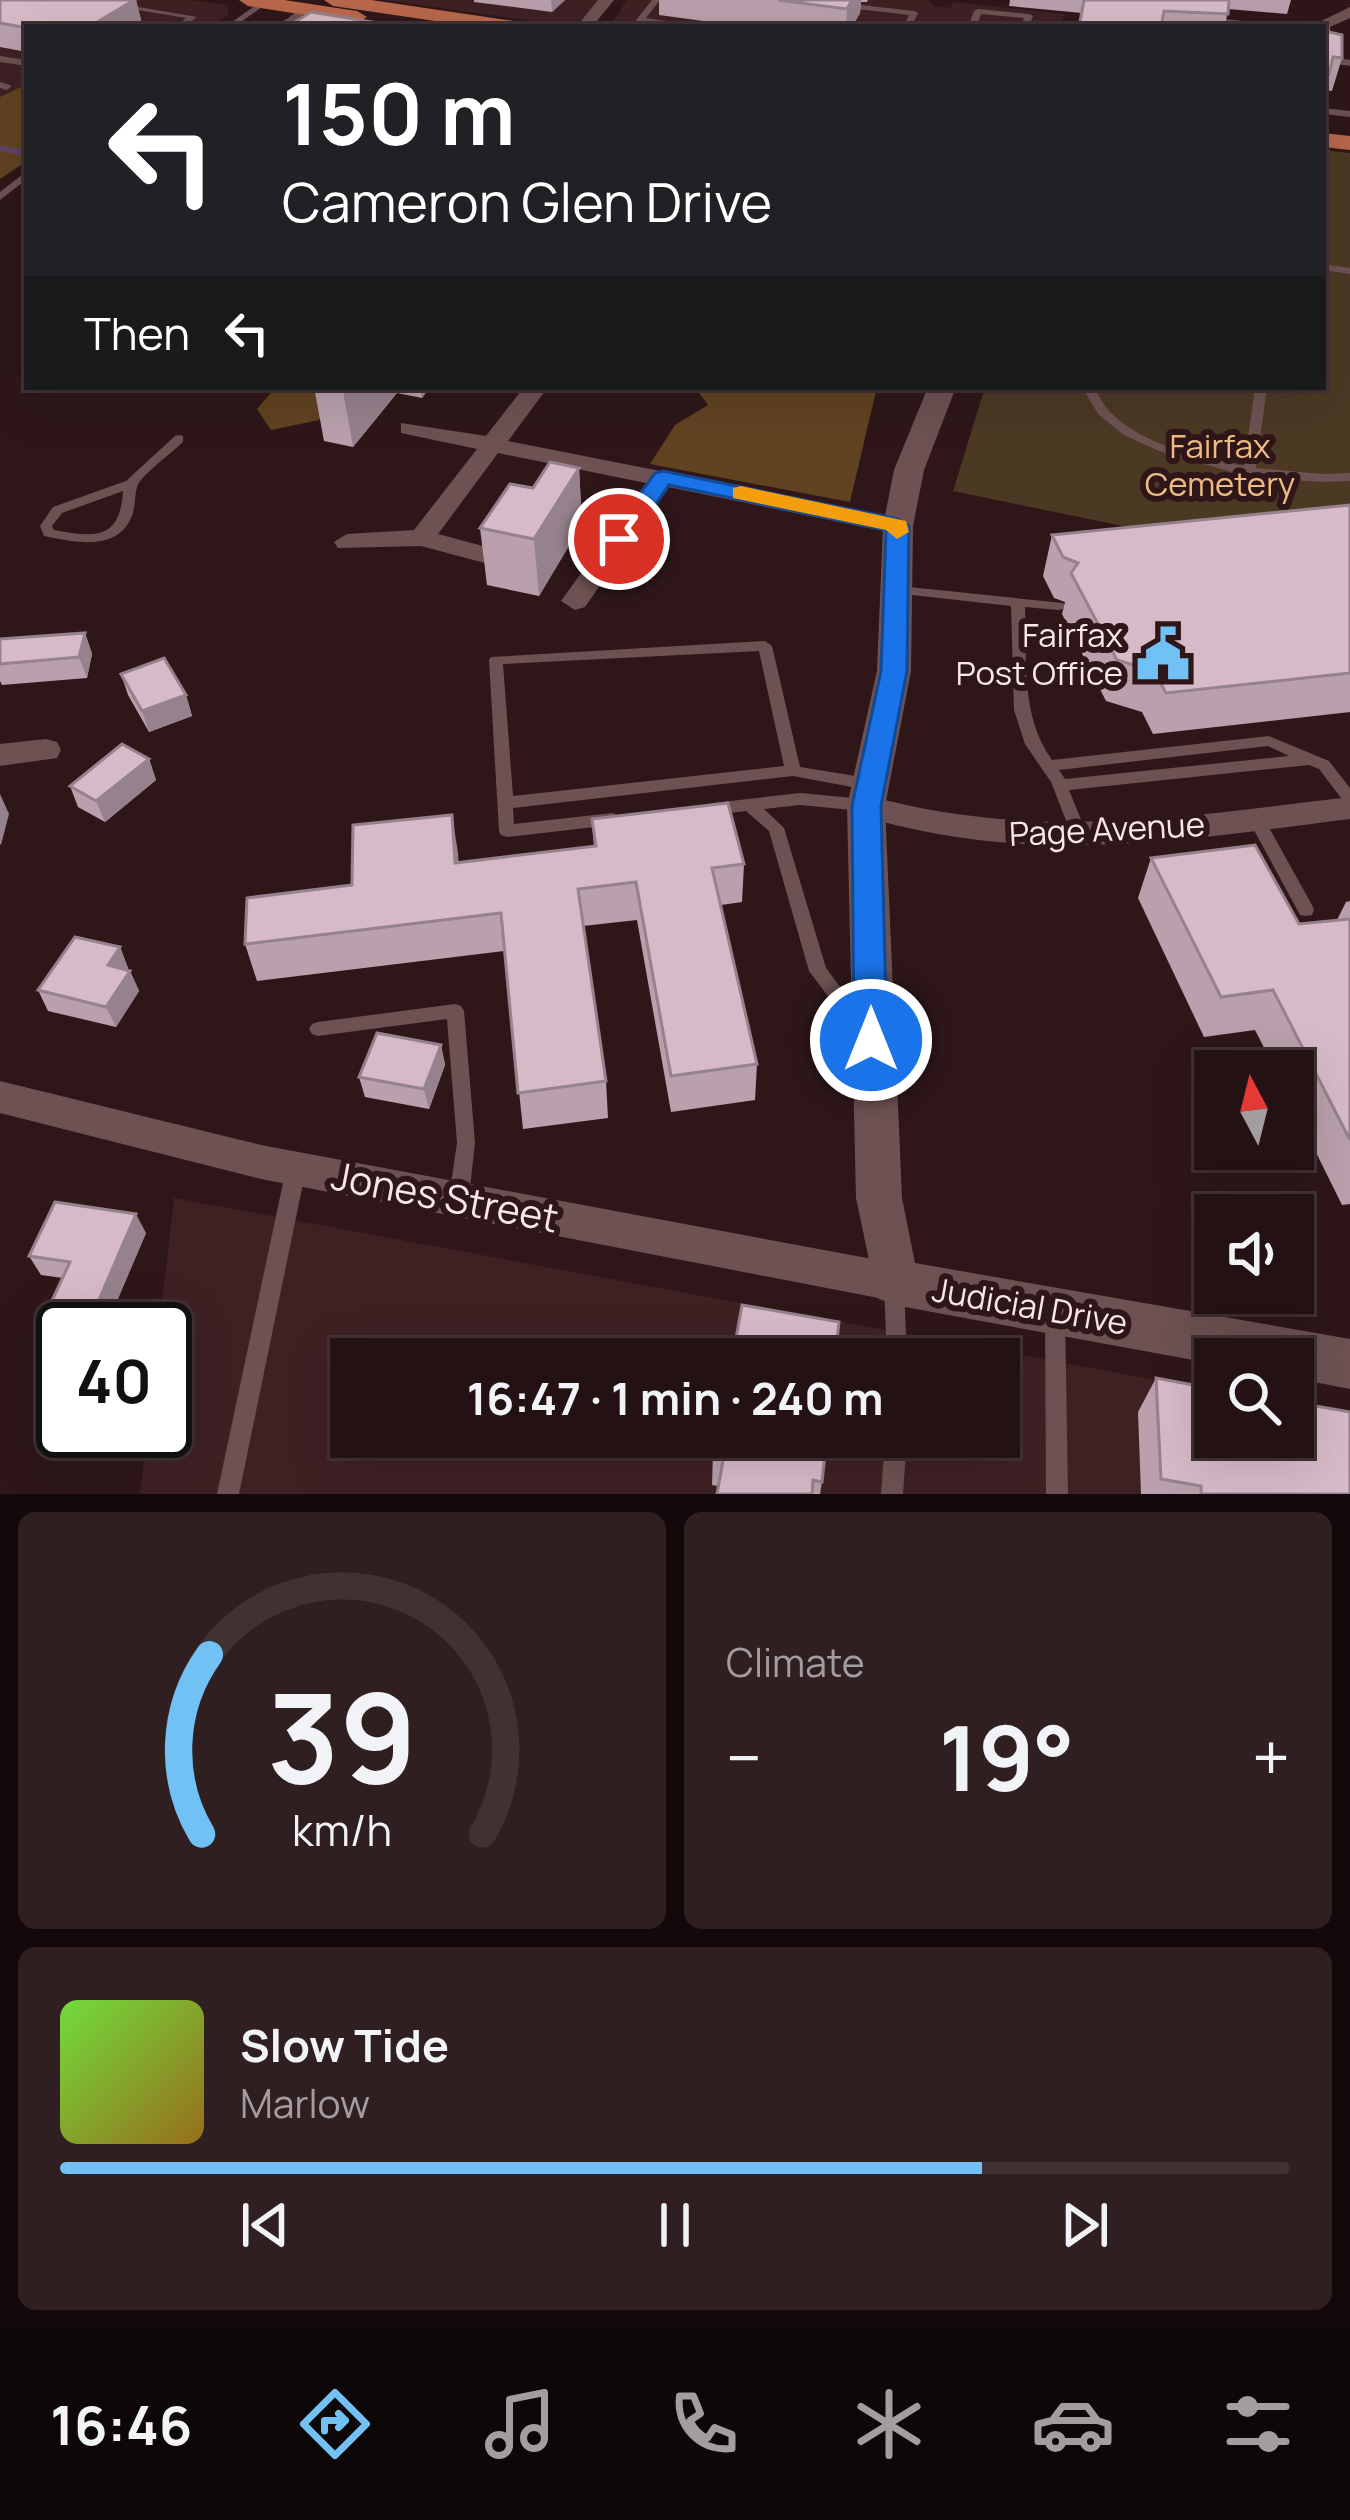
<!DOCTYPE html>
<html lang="en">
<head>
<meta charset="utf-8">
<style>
  :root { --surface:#231113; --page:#2f1f21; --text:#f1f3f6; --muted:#a39da0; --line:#403133; --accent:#71c1f5 }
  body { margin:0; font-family:Manrope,sans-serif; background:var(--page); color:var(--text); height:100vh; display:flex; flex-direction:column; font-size:45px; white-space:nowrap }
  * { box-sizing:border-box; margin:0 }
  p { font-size:39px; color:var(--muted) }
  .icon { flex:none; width:66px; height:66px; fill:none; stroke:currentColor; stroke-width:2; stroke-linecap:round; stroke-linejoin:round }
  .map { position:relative; height:1494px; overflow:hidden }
  .details { display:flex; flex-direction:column; gap:18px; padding:18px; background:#13090a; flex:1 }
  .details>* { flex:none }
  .top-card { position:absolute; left:24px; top:24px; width:1302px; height:366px; border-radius:0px; box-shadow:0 12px 48px #0002,0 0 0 3px var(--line); background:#202124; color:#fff; overflow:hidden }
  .needle { width:78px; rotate:353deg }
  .fabs { position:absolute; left:1194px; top:1050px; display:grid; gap:24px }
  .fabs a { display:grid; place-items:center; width:120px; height:120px; border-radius:0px; background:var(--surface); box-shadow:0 12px 48px #0002,0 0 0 3px var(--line); font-size:60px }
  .speed { position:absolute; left:36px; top:1302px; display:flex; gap:24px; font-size:60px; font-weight:700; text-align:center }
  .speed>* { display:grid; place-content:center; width:156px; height:156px; border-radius:50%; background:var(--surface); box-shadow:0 12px 48px #0002,0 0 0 3px var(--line); line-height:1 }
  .speed .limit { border:6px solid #111; border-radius:18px; background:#fff; color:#111 }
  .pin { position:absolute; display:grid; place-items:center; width:102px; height:102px; color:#fff; margin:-51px; border:6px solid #fff; border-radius:50%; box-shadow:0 3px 12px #0007 }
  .me { position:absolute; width:132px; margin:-66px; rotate:0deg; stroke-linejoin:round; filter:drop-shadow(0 0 9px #0008) }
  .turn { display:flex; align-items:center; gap:42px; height:252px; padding:0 60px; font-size:54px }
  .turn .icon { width:156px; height:156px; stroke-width:2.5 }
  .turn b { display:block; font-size:84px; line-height:102px }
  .then { display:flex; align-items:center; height:114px; padding:0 60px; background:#0003; gap:24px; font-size:45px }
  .big { font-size:90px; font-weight:700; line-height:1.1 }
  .details .card { flex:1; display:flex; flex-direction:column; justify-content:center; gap:18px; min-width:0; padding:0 42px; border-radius:18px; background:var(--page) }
  .details .dial { align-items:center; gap:0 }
  .dial svg { height:312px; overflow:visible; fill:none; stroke:var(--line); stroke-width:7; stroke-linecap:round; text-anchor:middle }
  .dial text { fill:var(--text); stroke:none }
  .song { display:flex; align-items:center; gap:36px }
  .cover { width:144px; height:144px; border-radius:18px; background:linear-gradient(135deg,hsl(100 70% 55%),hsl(40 70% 35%)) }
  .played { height:12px; border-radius:6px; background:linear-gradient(90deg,var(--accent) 75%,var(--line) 75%) }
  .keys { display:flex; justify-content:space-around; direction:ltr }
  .heat { display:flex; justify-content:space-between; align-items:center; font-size:66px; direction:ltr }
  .details .tiles { flex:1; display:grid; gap:18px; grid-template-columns:1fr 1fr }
  .card:last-child { grid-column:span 2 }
  .trip { position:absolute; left:330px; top:1338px; width:690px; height:120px; border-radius:0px; background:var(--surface); box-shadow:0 12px 48px #0002,0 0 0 3px var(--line); font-weight:700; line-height:120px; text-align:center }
  .tab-bar { display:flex; height:192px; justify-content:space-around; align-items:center; background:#0e0708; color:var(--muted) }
  .tab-bar .icon { width:84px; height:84px }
  .tab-bar .current { color:var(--accent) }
  .tab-bar b { font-size:54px; color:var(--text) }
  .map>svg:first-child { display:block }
  .built { fill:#3f2124; fill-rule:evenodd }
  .green { fill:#4b3924 }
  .forest { fill:#604321 }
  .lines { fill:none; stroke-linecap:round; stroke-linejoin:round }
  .stream { stroke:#5f4364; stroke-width:6 }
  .service { fill:#6e5253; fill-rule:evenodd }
  .minor { fill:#6e5253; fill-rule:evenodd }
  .tertiary { fill:#6e5253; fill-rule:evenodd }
  .primary { fill:#b8684c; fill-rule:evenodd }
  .wall { fill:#b9a0ac }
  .shaded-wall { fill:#96828c }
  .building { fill:#d7bac8; stroke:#96828c; stroke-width:3 }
  .route { fill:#1a73e8; stroke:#114b97; stroke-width:3 }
  .slow { fill:#f59e0b }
  .labels { text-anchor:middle; stroke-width:12; stroke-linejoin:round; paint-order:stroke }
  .park-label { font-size:33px; fill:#edbb83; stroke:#2f1719 }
  .poi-label { font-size:33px; fill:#f8e7e8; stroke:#2f1719; text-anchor:end }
  .street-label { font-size:33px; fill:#f8e7e8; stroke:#2f1719 }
  .near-street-label { font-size:39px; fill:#f8e7e8; stroke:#2f1719 }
</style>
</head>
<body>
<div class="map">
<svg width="1350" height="1494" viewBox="0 0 1350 1494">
  <rect width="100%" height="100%" fill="#2f1719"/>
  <g class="built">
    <path d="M0 0H189L227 5 229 14 210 27H27V84L6 98 0 97Z"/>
    <path d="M384 0H599L575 27Z"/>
    <path d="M627 0H928L936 7 950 8 954 2 1065 14 1060 27H609Z"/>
    <path d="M174 1198 1215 1391V1437H1293L1350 1494H140L147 1431H165V1329H159ZM351 1359H999V1437H351Z"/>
  </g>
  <path class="green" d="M1323 150 1350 153V523L1215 545 953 491 985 387H1323Z"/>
  <g class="forest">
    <path d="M27 84V161L0 179V97Z"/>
    <path d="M276 387H350L319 420 271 430 257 409Z"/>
    <path d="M695 387H877L850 502 650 464 675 425 708 405Z"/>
  </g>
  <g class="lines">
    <g class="stream">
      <path d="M0 148 21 152"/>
      <path d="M1323 154 1327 151"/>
    </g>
    <g class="service">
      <path d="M78 0H97L197 17 184 27H175L186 18Z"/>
      <path d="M263 0H272L234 27H225Z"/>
      <path d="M652 0H660L646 18 705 27H680L637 22 636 20Z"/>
      <path d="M843 3 914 11 918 13 911 27H903L909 15 840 7V3Z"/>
      <path d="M302 7 309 9 297 20 331 27 291 23 269 27 287 19Z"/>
      <path d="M978 9 1029 14 1033 16 1029 27H1021L1024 18 981 14 976 27H968L974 11Z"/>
      <path d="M0 56 27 60V66L0 62Z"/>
      <path d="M1323 56 1350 60V66L1323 62Z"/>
      <path d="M0 82 10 85 11 87 7 90 0 88Z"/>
      <path d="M1323 108 1350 111V117L1323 114Z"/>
      <path d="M27 171V179L0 200V192Z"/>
      <path d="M1323 264 1350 268V274L1323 270Z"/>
      <path d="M1082 387H1094C1099 395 1103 405 1110 412 1144 446 1198 456 1244 466L1255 387H1267L1256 468 1322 474 1350 473V481L1322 482 1249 477 1159 451 1124 435 1098 414Z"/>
      <path d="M179 435 183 436V442C170 454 152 467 140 481 133 491 137 506 131 518 116 552 73 542 44 536L40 526 53 507 126 481 175 436ZM123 491C120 540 95 538 54 530L52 526 62 513Z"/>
      <path d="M899 586 1063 603 1065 606 1063 609 1058 610 1025 607C1027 659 1020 716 1052 760L1269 736 1329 761 1350 788V805L1345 803 1319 769 1309 765 1069 790 1088 837 1086 841H1074L1051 782 1025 744 1014 710 1011 606 894 593 892 590ZM1268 746 1289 756 1065 779 1059 770Z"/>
      <path d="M765 641 772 646 800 767 868 778 876 784 873 788 868 790 793 776 513 808 514 824 612 813 618 815 620 819 618 823 612 825 507 837 501 835 499 831 489 660 491 657ZM759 651 784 766 513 796 503 664Z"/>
      <path d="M800 793 863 799 869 801 871 805 869 809 863 811 800 805 764 809 784 828 826 968 873 1031 870 1036 864 1038 858 1036 809 971 769 831 746 811 713 815 707 813 705 809 707 805 713 803Z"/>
      <path d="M1256 813 1262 815 1312 905 1314 910 1312 915 1306 916 1300 915 1248 819 1250 815Z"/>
      <path d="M455 1004 461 1006 464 1011 475 1143 469 1197 466 1203 459 1206 452 1203 449 1197 457 1143 447 1019 318 1036 312 1034 309 1029 312 1024 318 1022Z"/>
      <path d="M296 1160 303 1163 306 1169 239 1494H217L286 1169 289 1163Z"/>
      <path d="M894 1275 901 1278 904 1285 907 1359H887L884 1285 887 1278Z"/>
      <path d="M1055 1304 1062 1307 1065 1314 1068 1494H1046L1045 1314 1048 1307Z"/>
      <path d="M885 1437H907L903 1494H881Z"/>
    </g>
    <g class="minor">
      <path d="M598 0H614L592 27H576Z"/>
      <path d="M1121 0H1137L1135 9 1252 22 1260 27 1126 18 1118 13Z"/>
      <path d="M1350 7V18L1323 30 1309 27Z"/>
      <path d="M524 387H548L508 441 898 518 911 526 898 534 668 487 585 607 575 610 561 601 646 483 498 453 438 534 494 549 498 555 494 561 485 563 421 546 338 548 334 542 347 534 414 530 477 449 401 433V423L486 436Z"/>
      <path d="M46 739 57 742 61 750 57 758 0 766V744Z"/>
      <path d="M866 795C1035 842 1179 817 1350 797V819C1174 841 1029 867 855 814L850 806 855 798Z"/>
      <path d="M0 1081 261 1145 894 1263 908 1268 914 1282 908 1296 894 1301 261 1179 0 1113Z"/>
    </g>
    <path class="tertiary" d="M928 387H956L924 470 913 526 911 671 885 806 902 1198 915 1263 1350 1339V1389L1293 1378V1359H1215V1364L894 1305 877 1298 856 1198 847 806 877 671 883 526 894 470Z"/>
    <g class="primary">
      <path d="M239 0H284L357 11 367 17 357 23 248 6Z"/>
      <path d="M324 0H371L514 21 524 27H476L333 6Z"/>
      <path d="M1323 133 1350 136V150L1323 147Z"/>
    </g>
  </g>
  <g class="wall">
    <path d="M0 0H136L142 24 27 27V52L0 47Z"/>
    <path d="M474 0H565L552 12 474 2Z"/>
    <path d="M659 0H868L867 2H861L860 13 852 27H748L659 15Z"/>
    <path d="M1010 0H1291L1287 14 1228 9 1225 27H1079L1082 13 1009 6Z"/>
    <path d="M1323 27 1342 58 1332 91 1324 90 1323 93Z"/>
    <path d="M314 387H430L422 398 397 393 353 447 324 441Z"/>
    <path d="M579 468 582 524 539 596 487 585 480 528 533 488Z"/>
    <path d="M1350 505V712L1153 734 1142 712 1106 701 1062 614 1065 602 1054 598 1043 576 1052 535Z"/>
    <path d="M85 633 92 654 87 678 2 685 0 681V639Z"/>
    <path d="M121 674 186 695 192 716 149 732 128 695Z"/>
    <path d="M149 759 156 780 105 822 78 807 70 786Z"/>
    <path d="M592 819 744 864 742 902 721 905 757 1064 755 1100 671 1112 637 920 583 926 606 1081 608 1118 523 1129 504 951 257 981 245 944 352 885 458 853V862L594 847Z"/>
    <path d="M1151 858 1299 924 1337 920 1346 902 1350 901V1204L1342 1205 1293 1106V1071H1276L1255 1030 1204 1037 1138 898Z"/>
    <path d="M120 947 128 968 127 970 130 971 139 991 116 1027 48 1011 38 990Z"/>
    <path d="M441 1045 445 1065 429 1109 365 1097 359 1077Z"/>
    <path d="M146 1233 105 1329 60 1328 48 1309 63 1278 41 1275 29 1256Z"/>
    <path d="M734 1350 835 1359H734Z"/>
    <path d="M1156 1378 1350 1494H1141L1138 1412Z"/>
    <path d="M713 1453 822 1482 820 1494H717L718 1486 712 1485Z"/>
  </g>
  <g class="shaded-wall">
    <path d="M134 0H136L142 24 137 27H89Z"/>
    <path d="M551 0H565L552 12Z"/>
    <path d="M852 0H861L860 13 852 27H846L847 9Z"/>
    <path d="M347 387H396L397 393 353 447 343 391Z"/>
    <path d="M420 387H430L422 398Z"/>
    <path d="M579 468 582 524 539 596 534 539Z"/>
    <path d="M85 633 92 654 87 678 79 657Z"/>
    <path d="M186 695 192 716 149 732 142 711Z"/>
    <path d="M149 759 156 780 105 822 96 801Z"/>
    <path d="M0 794 9 814 1 845 0 844Z"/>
    <path d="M452 815 458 853 461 901 455 863Z"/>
    <path d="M120 947 128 968 117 986 108 965Z"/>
    <path d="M130 971 139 991 116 1027 106 1007Z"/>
    <path d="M441 1045 445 1065 429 1109 424 1089Z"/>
    <path d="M136 1214 146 1233 105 1329H99L92 1316Z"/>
  </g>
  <g class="building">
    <path d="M0 0H134L89 27 27 28 0 23Z"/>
    <path d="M778 0H852L847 9Z"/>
    <path d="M1084 0H1229L1228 14 1164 11 1161 27H1079Z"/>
    <path d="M311 12 391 25 388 27H287Z"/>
    <path d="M1298 24 1328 27 1329 32 1342 35V58L1333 57 1329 74 1323 73V27H1297Z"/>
    <path d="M318 387H347L343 391Z"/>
    <path d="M550 462 579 468 534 539 480 528 510 484 533 488Z"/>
    <path d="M1350 505V673L1166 693 1154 671 1117 660 1071 573 1078 563 1063 557 1052 535Z"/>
    <path d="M85 633 79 657 0 664V639Z"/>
    <path d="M164 658 186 695 142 711 121 674Z"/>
    <path d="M122 744 149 759 96 801 70 786Z"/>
    <path d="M728 803 744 864 712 868 757 1064 671 1076 636 882 578 889 606 1081 518 1093 501 913 245 944 247 898 352 885 353 825 452 815 455 863 596 846 592 819Z"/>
    <path d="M1255 845 1299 924 1350 919V1140L1273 990 1221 997 1151 858Z"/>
    <path d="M75 937 120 947 108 965 130 971 106 1007 38 990Z"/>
    <path d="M377 1033 441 1045 424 1089 359 1077Z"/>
    <path d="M55 1202 136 1214 92 1316 48 1309 70 1262 29 1256Z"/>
    <path d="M742 1305 839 1322 835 1359H741L742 1352 734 1350Z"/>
    <path d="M1156 1378 1215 1389V1437H1293V1402L1350 1412V1494H1201V1486L1161 1479Z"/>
    <path d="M716 1437H827L822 1482 813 1480 812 1494H717L724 1455 713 1453Z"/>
  </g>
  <path class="route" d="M663 471 898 519 909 526 907 671 881 806 887 1040 882 1050 871 1054 859 1050 854 1040 852 806 881 671 886 530 669 485 628 544H611V534L655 473Z"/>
  <path class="slow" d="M741 486 906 521 909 532 897 539 886 530 733 498V488Z"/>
  <defs>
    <symbol id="civic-bare" viewBox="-9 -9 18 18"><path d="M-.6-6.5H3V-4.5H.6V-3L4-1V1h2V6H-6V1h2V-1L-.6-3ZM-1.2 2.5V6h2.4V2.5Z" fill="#71c1f5" stroke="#2f1719" stroke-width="2.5" paint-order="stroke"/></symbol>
  </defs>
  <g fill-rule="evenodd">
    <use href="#civic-bare" x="1125" y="616" width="76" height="76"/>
  </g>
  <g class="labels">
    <g class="park-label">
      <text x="1220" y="458">Fairfax<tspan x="1220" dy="38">Cemetery</tspan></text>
    </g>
    <g class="poi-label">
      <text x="1123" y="647">Fairfax<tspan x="1123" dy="38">Post Office</tspan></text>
    </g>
    <g class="street-label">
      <text transform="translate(1107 829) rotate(-3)" y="12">Page Avenue</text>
      <text transform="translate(1030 1306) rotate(10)" y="12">Judicial Drive</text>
    </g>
    <g class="near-street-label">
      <text transform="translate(445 1197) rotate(11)" y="14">Jones Street</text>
    </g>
  </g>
</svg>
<div class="fabs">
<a><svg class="needle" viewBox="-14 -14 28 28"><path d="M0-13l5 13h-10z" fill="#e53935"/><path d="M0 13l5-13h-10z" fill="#a39da0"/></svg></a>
<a><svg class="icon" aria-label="sound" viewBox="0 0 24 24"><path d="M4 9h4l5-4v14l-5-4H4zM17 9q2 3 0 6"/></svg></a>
<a><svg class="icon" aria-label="search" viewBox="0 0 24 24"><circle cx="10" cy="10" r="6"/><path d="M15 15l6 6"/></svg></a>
</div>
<div class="speed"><div class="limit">40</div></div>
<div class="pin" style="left:619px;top:539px;background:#d93025"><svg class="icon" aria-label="arrive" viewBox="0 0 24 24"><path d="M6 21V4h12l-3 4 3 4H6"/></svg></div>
<svg class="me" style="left:871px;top:1040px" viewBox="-20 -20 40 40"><circle r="17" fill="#1a73e8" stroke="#fff" stroke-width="3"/><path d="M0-11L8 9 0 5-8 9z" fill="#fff"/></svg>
<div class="trip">16:47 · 1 min · 240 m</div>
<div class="top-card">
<div class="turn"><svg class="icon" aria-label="left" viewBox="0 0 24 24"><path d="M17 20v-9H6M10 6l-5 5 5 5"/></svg><div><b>150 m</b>Cameron Glen Drive</div></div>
<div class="then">Then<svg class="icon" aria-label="left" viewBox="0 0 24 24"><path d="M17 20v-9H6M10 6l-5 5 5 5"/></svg></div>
</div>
</div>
<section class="details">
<div class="tiles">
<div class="card dial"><svg viewBox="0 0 100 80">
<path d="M14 69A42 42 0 1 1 86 69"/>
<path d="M14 69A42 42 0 0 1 16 23" stroke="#71c1f5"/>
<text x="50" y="56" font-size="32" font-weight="700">39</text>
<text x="50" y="72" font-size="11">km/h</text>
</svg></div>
<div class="card"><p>Climate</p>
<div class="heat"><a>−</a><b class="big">19°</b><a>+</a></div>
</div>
<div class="card">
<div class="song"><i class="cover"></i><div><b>Slow Tide</b><p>Marlow</p></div></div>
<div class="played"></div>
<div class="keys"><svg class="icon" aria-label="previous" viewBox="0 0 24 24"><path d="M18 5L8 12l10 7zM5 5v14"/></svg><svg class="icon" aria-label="pause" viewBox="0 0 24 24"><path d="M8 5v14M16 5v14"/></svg><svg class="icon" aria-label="next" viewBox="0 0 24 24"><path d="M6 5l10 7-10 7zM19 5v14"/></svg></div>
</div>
</div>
</section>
<nav class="tab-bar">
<b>16:46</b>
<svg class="icon current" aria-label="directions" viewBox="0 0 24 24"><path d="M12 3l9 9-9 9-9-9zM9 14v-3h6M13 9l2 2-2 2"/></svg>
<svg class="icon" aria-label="music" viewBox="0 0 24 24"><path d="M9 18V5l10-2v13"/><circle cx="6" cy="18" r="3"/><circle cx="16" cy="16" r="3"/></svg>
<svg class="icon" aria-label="phone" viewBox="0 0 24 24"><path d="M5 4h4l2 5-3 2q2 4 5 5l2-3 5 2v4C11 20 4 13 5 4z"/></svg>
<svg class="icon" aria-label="climate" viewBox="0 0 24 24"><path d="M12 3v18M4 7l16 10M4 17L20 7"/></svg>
<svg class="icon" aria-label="car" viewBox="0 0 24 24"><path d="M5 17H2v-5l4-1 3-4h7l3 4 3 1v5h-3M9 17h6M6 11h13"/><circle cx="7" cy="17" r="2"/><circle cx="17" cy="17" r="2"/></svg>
<svg class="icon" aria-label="filters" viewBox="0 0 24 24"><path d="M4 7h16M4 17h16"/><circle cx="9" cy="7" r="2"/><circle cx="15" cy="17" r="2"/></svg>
</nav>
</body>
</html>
